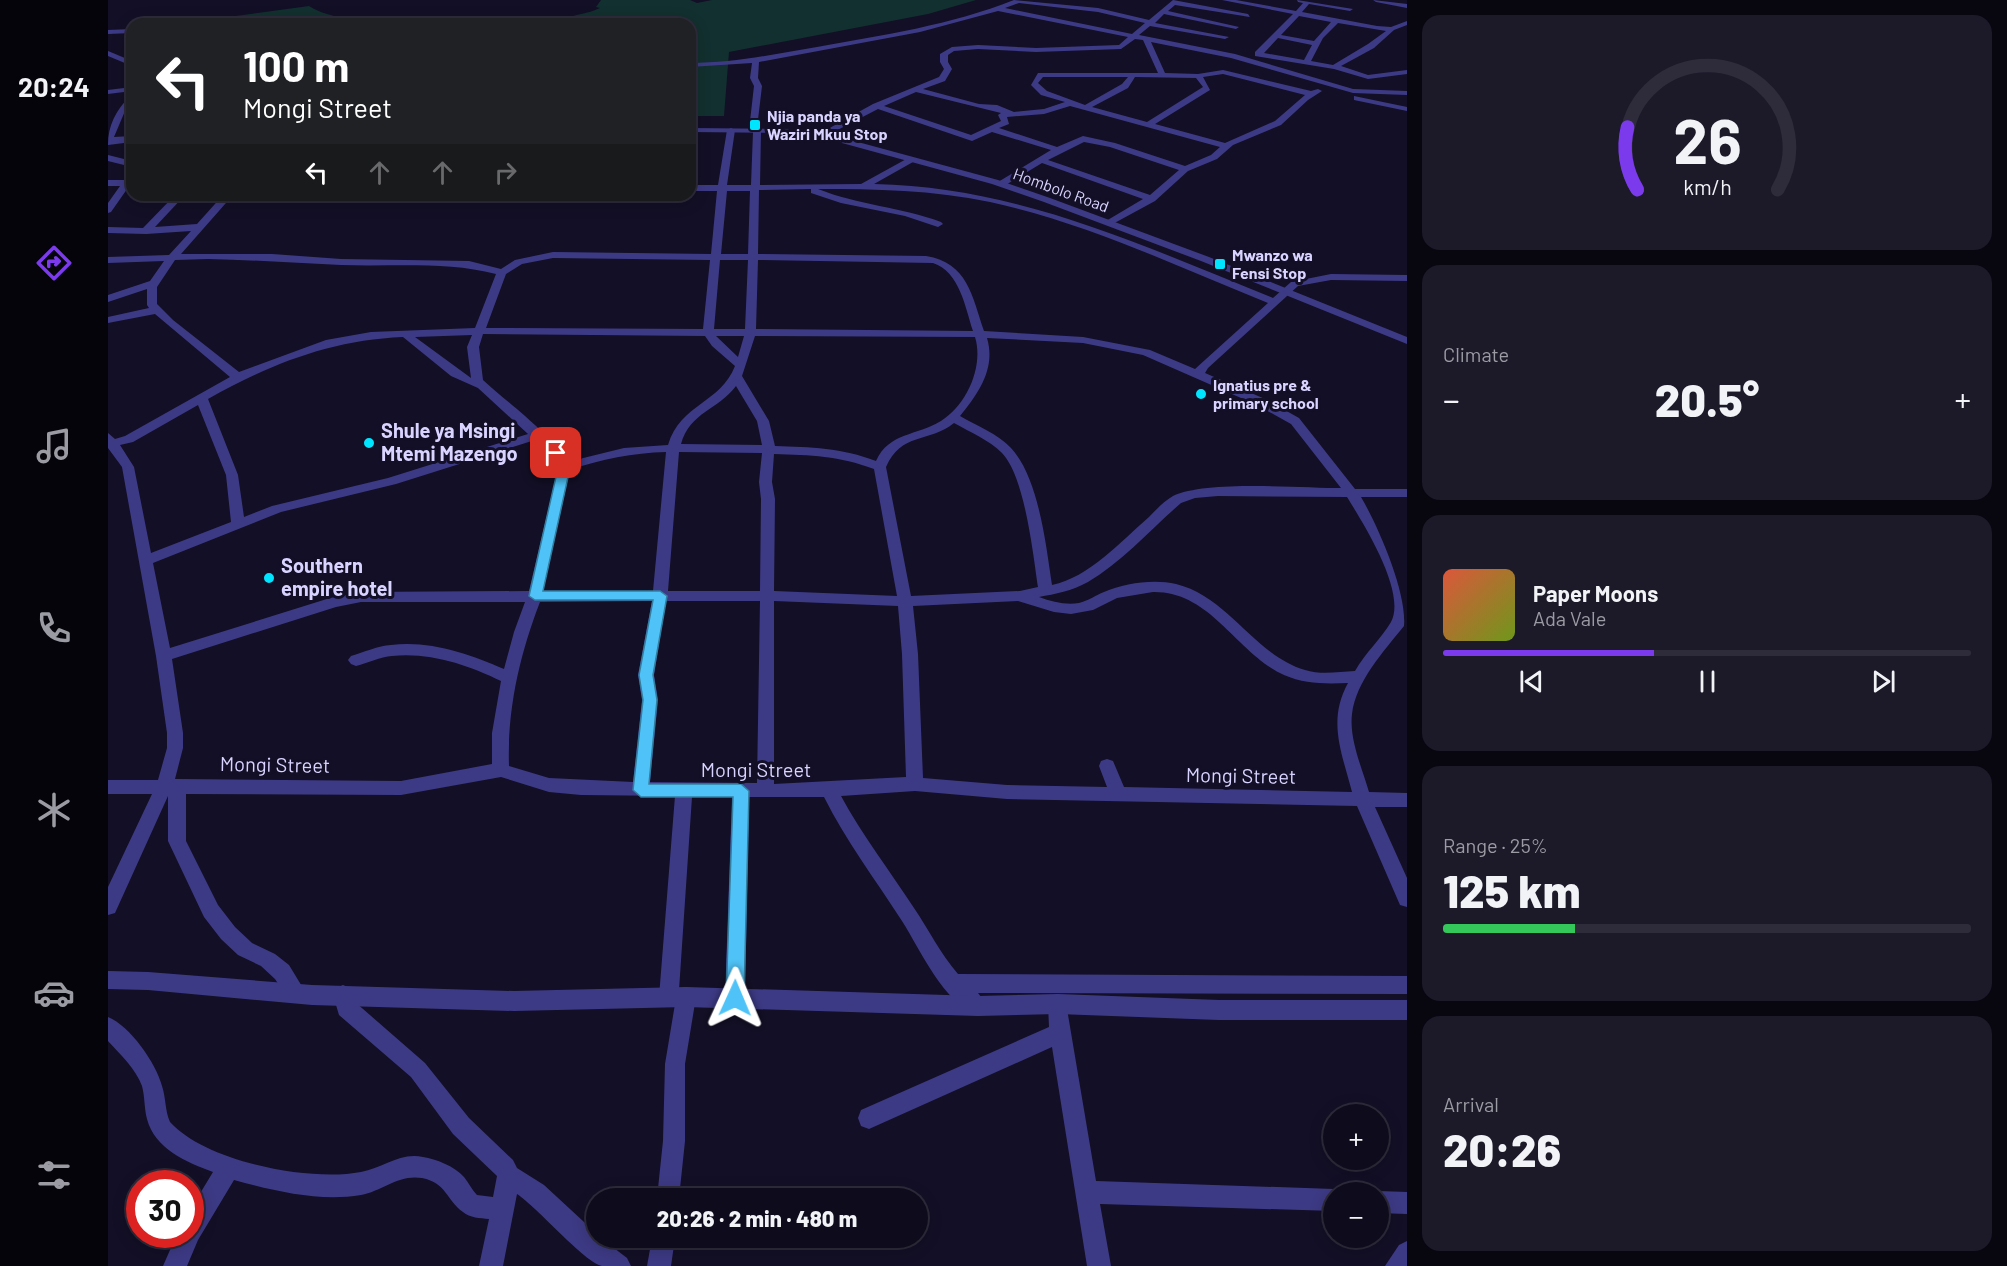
<!DOCTYPE html>
<html lang="en">
<head>
<meta charset="utf-8">
<style>
  :root { --surface:#0e0b1c; --page:#1c1929; --text:#f1f3f6; --muted:#9b9ba3; --line:#2e2b3b; --accent:#7c3aed }
  body { margin:0; font-family:Barlow,sans-serif; background:var(--page); color:var(--text); height:100vh; display:flex; flex-direction:column; font-size:22px; white-space:nowrap }
  * { box-sizing:border-box; margin:0 }
  p { font-size:20px; color:var(--muted) }
  .icon { flex:none; width:33px; height:33px; fill:none; stroke:currentColor; stroke-width:2; stroke-linecap:round; stroke-linejoin:round }
  .map { position:relative; flex:1; overflow:hidden }
  .details { display:flex; flex-direction:column; gap:15px; padding:15px; background:#08060f; width:600px }
  .details>* { flex:none }
  .top-card { position:absolute; left:18px; top:18px; width:570px; height:183px; border-radius:18px; box-shadow:0 3px 15px #0003,0 0 0 2px var(--line); background:#202124; color:#fff; overflow:hidden }
  .controls { position:absolute; left:1215px; top:1104px; display:grid; gap:12px }
  .controls a { display:grid; place-items:center; width:66px; height:66px; border-radius:50%; background:var(--surface); box-shadow:0 3px 15px #0003,0 0 0 2px var(--line); font-size:30px }
  .speed { position:absolute; left:18px; top:1170px; display:flex; gap:12px; font-size:30px; font-weight:700; text-align:center }
  .speed>* { display:grid; place-content:center; width:78px; height:78px; border-radius:50%; background:var(--surface); box-shadow:0 3px 15px #0003,0 0 0 2px var(--line); line-height:1 }
  .speed .limit { border:9px solid #d22; background:#fff; color:#111 }
  .pin { position:absolute; display:grid; place-items:center; width:51px; height:51px; color:#fff; margin:-26px; border-radius:12px; box-shadow:0 3px 9px #0006 }
  .me { position:absolute; width:66px; margin:-33px; rotate:1deg; stroke-linejoin:round; filter:drop-shadow(0 0 4px #0008) }
  .turn { display:flex; align-items:center; gap:21px; height:126px; padding:0 18px; font-size:27px }
  .turn .icon { width:78px; height:78px; stroke-width:2.5 }
  .turn b { display:block; font-size:42px; line-height:51px }
  .lanes { display:flex; align-items:center; height:57px; padding:0 18px; background:#0003; justify-content:center; gap:30px; direction:ltr }
  .lanes .off { opacity:.35 }
  .big { font-size:45px; font-weight:800; line-height:1.1 }
  .details .widget { flex:1; display:flex; flex-direction:column; justify-content:center; gap:9px; min-width:0; padding:0 21px; border-radius:18px; background:var(--page) }
  .details .dial { align-items:center; gap:0 }
  .dial svg { height:156px; overflow:visible; fill:none; stroke:var(--line); stroke-width:7; stroke-linecap:round; text-anchor:middle }
  .dial text { fill:var(--text); stroke:none }
  .song { display:flex; align-items:center; gap:18px }
  .cover { width:72px; height:72px; border-radius:9px; background:linear-gradient(135deg,hsl(10 70% 55%),hsl(80 70% 35%)) }
  .played { height:6px; border-radius:3px; background:linear-gradient(90deg,var(--accent) 40%,var(--line) 40%) }
  .keys { display:flex; justify-content:space-around; direction:ltr }
  .heat { display:flex; justify-content:space-between; align-items:center; font-size:33px; direction:ltr }
  .charge { height:9px; border-radius:4px; background:linear-gradient(90deg,#34c759 25%,var(--line) 0) }
  .trip { position:absolute; left:478px; top:1188px; width:342px; height:60px; border-radius:30px; background:var(--surface); box-shadow:0 3px 15px #0003,0 0 0 2px var(--line); font-weight:800; line-height:60px; text-align:center }
  main { display:flex; flex:1; min-height:0 }
  .dock { display:flex; flex-direction:column; width:108px; justify-content:space-around; align-items:center; background:#06040b; color:var(--muted) }
  .dock .icon { width:42px; height:42px }
  .dock .on { color:var(--accent) }
  .dock b { font-size:27px; color:var(--text) }
  .map>svg:first-child { display:block }
  .green { fill:#12302f }
  .lines { fill:none; stroke-linecap:round; stroke-linejoin:round }
  .minor { fill:#3d3a85; fill-rule:evenodd }
  .tertiary { fill:#3d3a85; fill-rule:evenodd }
  .route { fill:#4fc3f7; stroke:#337fa1; stroke-width:1.5 }
  .poi-dot { fill:#00e5ff; stroke:#130f26; stroke-width:2 }
  .labels { text-anchor:middle; stroke-width:6; stroke-linejoin:round; paint-order:stroke }
  .far-poi-label { font-size:16px; font-weight:bold; fill:#d9d4ff; stroke:#130f26; text-anchor:start }
  .far-street-label { font-size:16px; fill:#d9d4ff; stroke:#130f26 }
  .poi-label { font-size:20px; font-weight:bold; fill:#d9d4ff; stroke:#130f26; text-anchor:start }
  .street-label { font-size:20px; fill:#d9d4ff; stroke:#130f26 }
</style>
</head>
<body>
<main>
<nav class="dock">
<b>20:24</b>
<svg class="icon on" aria-label="directions" viewBox="0 0 24 24"><path d="M12 3l9 9-9 9-9-9zM9 14v-3h6M13 9l2 2-2 2"/></svg>
<svg class="icon" aria-label="music" viewBox="0 0 24 24"><path d="M9 18V5l10-2v13"/><circle cx="6" cy="18" r="3"/><circle cx="16" cy="16" r="3"/></svg>
<svg class="icon" aria-label="phone" viewBox="0 0 24 24"><path d="M5 4h4l2 5-3 2q2 4 5 5l2-3 5 2v4C11 20 4 13 5 4z"/></svg>
<svg class="icon" aria-label="climate" viewBox="0 0 24 24"><path d="M12 3v18M4 7l16 10M4 17L20 7"/></svg>
<svg class="icon" aria-label="car" viewBox="0 0 24 24"><path d="M5 17H2v-5l4-1 3-4h7l3 4 3 1v5h-3M9 17h6M6 11h13"/><circle cx="7" cy="17" r="2"/><circle cx="17" cy="17" r="2"/></svg>
<svg class="icon" aria-label="filters" viewBox="0 0 24 24"><path d="M4 7h16M4 17h16"/><circle cx="9" cy="7" r="2"/><circle cx="15" cy="17" r="2"/></svg>
</nav>
<div class="map">
<svg width="1299" height="1266" viewBox="0 0 1299 1266">
  <rect width="100%" height="100%" fill="#130f26"/>
  <g class="green">
    <path d="M493 0H582L589 3 604 0H868L820 14 621 52 616 116H582V24H450C467 12 475 16 492 8L488 7Z"/>
    <path d="M201 6C241 32 350 20 399 16L400 24H69Z"/>
  </g>
  <g class="lines">
    <g class="minor">
      <path d="M906 0 990 8 1041 20 1065 0 1140 14 1142 17 1067 5 1060 11 1131 27 1128 29 1056 14 1047 23 1121 37 1117 39 1042 26 1031 35 1127 54 1245 89 1299 91V95L1245 93 1123 58 1043 42 1057 73 1090 74 1115 70 1203 91 1210 89 1214 91 1200 100 1173 125 1125 145 1109 159 1080 171 1047 201 1001 226 996 223 998 221 1035 199 934 163 896 186H890V182L943 150 884 132 864 141 770 109 716 137 709 135 765 104 831 77 836 69 832 62V54L844 47 870 45 928 48 1011 45 1020 37 890 11 812 32 651 62 650 78 654 86 649 128 653 130 652 185 753 184 802 157 805 158V162L766 184C911 187 1033 245 1165 298L1183 282 1223 274 1299 275V281L1223 280 1190 286 1100 368 1097 373 1157 399 1191 418 1247 489H1299V497H1253C1270 526 1299 592 1296 626 1276 651 1248 681 1244 714 1241 739 1254 768 1261 792L1299 793V807H1267L1299 878V907L1292 905 1249 806 899 799 807 791 733 796C754 835 782 871 806 908 821 930 832 953 850 974L1299 976V994L870 993 880 1006 877 1013 870 1016C835 1002 813 951 794 921 767 879 738 841 716 797H641L637 998 634 1005 627 1008 620 1005 617 998 624 797H584L571 990 578 987 585 990 588 997 577 1064V1141L571 1198H549L555 1141 557 1064 567 1004 561 1007 554 1004 551 997 567 796 473 795 441 792 393 777 293 795 78 794V841L110 905 127 927 144 943 167 954 181 965 198 993 195 1000 188 1003 181 1000 167 979 153 966 130 955 113 939 96 917 60 841V796L7 913 0 915V887L44 794H0V780H50L59 748V733L48 656 14 467 0 448V433L7 439 17 436 122 377 47 314 0 323V317L41 308 39 305V289L0 302V295L42 281 56 261 0 263V257L61 255 83 231 38 234 0 233V227L35 228 67 195H77L47 227 89 224 115 195H125L73 254H164L233 259 361 261 393 269 407 260 445 252 603 254 609 191H582V185H610L619 130 623 128 627 130 619 185H643L645 132 641 130 646 86 642 78 644 63 582 67V63C626 63 667 54 709 47 776 35 843 25 906 0ZM911 3 990 12 1037 23 1024 34 897 8ZM1027 39 1035 40 1050 73H930L923 85 933 95 957 102 936 109 906 112 889 105 871 104 815 89 837 81 844 69 840 62V55L846 51 870 49 928 52 1013 49ZM1115 74 1197 95 1167 121 1117 143 1047 124 1102 90 1095 77ZM935 77H1020L1014 84 977 105 939 91 930 83ZM1027 77 1088 78 1095 87 1039 122 984 107 1020 88ZM808 92 893 113 890 115 893 121 863 135 776 106ZM962 106 1112 147 1103 155 1077 166 1007 143 975 136 949 147 891 128 901 124 899 117 936 114ZM976 142 1002 147 1071 170 1042 195 940 160ZM703 189V193L733 203 797 216 830 227 835 224 833 222C793 207 750 205 710 189 767 189 825 190 882 202 979 223 1068 266 1160 303L1087 369 1042 350 975 337 876 331C864 296 860 263 818 256L650 254 651 190ZM619 191H642L640 254H613ZM445 258 602 260 595 329 378 328 398 274 414 264ZM100 259C145 260 189 263 233 265 285 267 338 261 388 274L367 328 263 332 218 340 131 372 65 320 49 304V287L67 260ZM612 260H640L637 329H606ZM650 260 825 263C852 272 857 307 865 331L648 329ZM375 334 597 336 604 346 627 366C612 404 573 403 560 445L516 448 459 462C444 435 400 403 375 380L371 347ZM364 335 359 347 363 378 307 337ZM608 336H636L630 357ZM647 336 867 337C876 366 859 405 833 421 809 436 781 432 768 461 734 448 702 447 667 446L661 421 634 376ZM295 337 343 376 370 388 420 434 280 478 164 506 136 517 130 475 100 399C162 364 223 340 295 337ZM879 338 975 343 1035 355 1149 405 1183 424 1233 488C1193 488 1098 480 1065 496 1056 501 1048 510 1041 517 1013 541 982 577 944 585 938 546 931 478 903 448 890 434 869 426 852 416 871 393 888 368 879 338ZM628 386 649 421 654 445 573 444C582 412 610 410 628 386ZM90 405 118 475 123 522 43 553 26 467 12 445 25 442ZM846 423C862 432 881 440 894 453 917 477 925 554 930 587L912 591 803 596 778 467C793 432 821 443 846 423ZM427 440 443 455 450 468 421 591 253 592 222 598 62 648 45 563 173 512 288 484ZM558 452 545 591H435L462 470C493 459 525 453 558 452ZM571 452 654 453 651 482 653 499 652 591H560ZM666 454C703 455 731 456 766 469L789 596 666 591 667 499 664 482ZM1110 496 1239 497C1255 523 1299 592 1283 622 1273 639 1257 653 1247 671 1231 672 1212 675 1197 670 1146 655 1121 597 1068 584 1046 579 1017 583 996 592 988 595 980 601 971 603 958 605 944 602 931 597 947 594 964 591 980 582 1014 562 1043 529 1073 503L1087 498ZM1045 592C1103 591 1128 653 1176 675 1197 684 1217 684 1240 683 1219 721 1234 753 1244 792L1016 787 1005 761 999 759 993 761 991 766 999 787 899 785 815 778 810 654 805 606 910 601 946 612 963 614 985 610 1009 598ZM544 601 530 675 534 700 525 782 441 778 401 766C399 709 412 654 432 602ZM558 601H652L649 783 542 782 550 700 546 675ZM666 601 790 606 794 654 798 777 666 784ZM253 602H417L406 632 396 669C362 654 321 640 283 645 270 646 256 652 243 656L240 660 243 664 248 666C260 663 272 657 284 656 322 652 360 665 393 681L384 733V764L293 781 67 779 75 748V733L64 659 228 607Z"/>
      <path d="M1114 0H1128L1188 11 1195 3 1190 2 1189 0 1245 9 1242 11 1201 4 1194 12 1269 26 1283 27 1299 21V25L1286 30 1266 48 1233 66 1260 75 1299 70V74L1260 79 1226 69 1147 56V52L1185 14ZM1191 16 1223 22 1206 41 1173 35ZM1230 23 1278 31 1260 44 1225 65 1203 61 1215 38ZM1170 38 1204 45 1196 60 1156 53Z"/>
      <path d="M1265 0 1299 4V8L1268 2Z"/>
      <path d="M24 29V33L0 34V30Z"/>
      <path d="M24 87V91L0 94V90Z"/>
      <path d="M1246 96 1299 107V111L1246 100Z"/>
      <path d="M21 97H24V103L17 111 6 137 24 136V142L0 145C0 125 8 111 21 97Z"/>
      <path d="M0 155 24 161V167L0 161Z"/>
      <path d="M24 172V182L3 212 0 213V203L12 186H0V180H16Z"/>
      <path d="M235 985 242 988 247 1002 317 1063 361 1118 405 1160 409 1168 436 1185 489 1234V1238H493L519 1258 523 1266C514 1266 503 1266 494 1266 477 1263 429 1207 409 1194L395 1266H371L381 1219C372 1218 362 1218 355 1212 338 1200 339 1183 314 1178 291 1174 274 1191 253 1195 211 1202 166 1191 126 1180L90 1240 79 1266H55L69 1234H82V1210L105 1172C78 1162 47 1149 39 1119 36 1108 37 1097 34 1086 28 1069 12 1054 0 1041V1017C22 1026 48 1063 54 1086 58 1098 57 1111 62 1122 98 1162 202 1182 253 1172 275 1168 292 1152 315 1157 328 1159 346 1166 356 1177 361 1183 364 1190 369 1195L385 1197 389 1176 345 1134 303 1077 231 1015 225 995 228 988Z"/>
      <path d="M950 994 957 997 988 1181 1226 1189 1234 1192H1226V1211L992 1204 1003 1266H979L944 1047 761 1129 753 1126 750 1118 753 1110 941 1027 940 1004 943 997Z"/>
      <path d="M1270 1191 1299 1192V1214L1270 1213V1192H1266Z"/>
      <path d="M544 1238H567L563 1266H539Z"/>
      <path d="M1299 1241V1266H1277L1291 1245Z"/>
    </g>
    <g class="tertiary">
      <path d="M0 51 24 61V66L0 56Z"/>
      <path d="M582 128 686 129 713 132 890 180 942 198 1101 257 1299 337V344L1093 261 936 202 884 184 712 137 686 133 582 132Z"/>
      <path d="M0 971 40 972 204 985 406 991 578 987 870 996 950 994 1111 1000H1299V1020H1111L950 1014 870 1016 578 1007 406 1011 204 1005 40 990 0 989Z"/>
    </g>
  </g>
  <path class="route" d="M448 450 452 451 462 468 435 591H552L559 596 545 675 549 700 541 784H633L641 791 636 998 634 1004 627 1007 621 1004 618 998 625 797H533L525 790 535 700 531 675 545 600H427L421 596 450 468 443 453Z"/>
  <g class="poi-dot">
    <rect x="641" y="119" width="12" height="12" rx="3"/>
    <rect x="1106" y="258" width="12" height="12" rx="3"/>
    <circle cx="1093" cy="394" r="6"/>
    <circle cx="261" cy="443" r="6"/>
    <circle cx="161" cy="578" r="6"/>
  </g>
  <g class="labels">
    <g class="far-poi-label">
      <text x="659" y="122">Njia panda ya<tspan x="659" dy="18">Waziri Mkuu Stop</tspan></text>
      <text x="1124" y="261">Mwanzo wa<tspan x="1124" dy="18">Fensi Stop</tspan></text>
      <text x="1105" y="391">Ignatius pre &amp;<tspan x="1105" dy="18">primary school</tspan></text>
    </g>
    <g class="far-street-label">
      <text transform="translate(953 190) rotate(20)" y="6">Hombolo Road</text>
    </g>
    <g class="poi-label">
      <text x="273" y="438">Shule ya Msingi<tspan x="273" dy="23">Mtemi Mazengo</tspan></text>
      <text x="173" y="573">Southern<tspan x="173" dy="23">empire hotel</tspan></text>
    </g>
    <g class="street-label">
      <text transform="translate(167 765) rotate(1)" y="7">Mongi Street</text>
      <text x="648" y="777">Mongi Street</text>
      <text transform="translate(1133 776) rotate(1)" y="7">Mongi Street</text>
    </g>
  </g>
</svg>
<div class="controls">
<a>+</a>
<a>−</a>
</div>
<div class="speed"><div class="limit">30</div></div>
<div class="pin" style="left:448px;top:453px;background:#d93025"><svg class="icon" aria-label="arrive" viewBox="0 0 24 24"><path d="M6 21V4h12l-3 4 3 4H6"/></svg></div>
<svg class="me" style="left:627px;top:998px" viewBox="-20 -20 40 40"><path d="M0-17L14 15 0 8-14 15z" fill="#4fc3f7" stroke="#fff" stroke-width="4"/></svg>
<div class="trip">20:26 · 2 min · 480 m</div>
<div class="top-card">
<div class="turn"><svg class="icon" aria-label="left" viewBox="0 0 24 24"><path d="M17 20v-9H6M10 6l-5 5 5 5"/></svg><div><b>100 m</b>Mongi Street</div></div>
<div class="lanes"><svg class="icon" aria-label="left" viewBox="0 0 24 24"><path d="M17 20v-9H6M10 6l-5 5 5 5"/></svg><svg class="icon off" aria-label="ahead" viewBox="0 0 24 24"><path d="M12 20V5M6 11l6-6 6 6"/></svg><svg class="icon off" aria-label="ahead" viewBox="0 0 24 24"><path d="M12 20V5M6 11l6-6 6 6"/></svg><svg class="icon off" aria-label="right" viewBox="0 0 24 24"><path d="M7 20v-9h11M14 6l5 5-5 5"/></svg></div>
</div>
</div>
<section class="details">
<div class="widget dial"><svg viewBox="0 0 100 80">
<path d="M14 69A42 42 0 1 1 86 69"/>
<path d="M14 69A42 42 0 0 1 9 37" stroke="#7c3aed"/>
<text x="50" y="56" font-size="32" font-weight="700">26</text>
<text x="50" y="72" font-size="11">km/h</text>
</svg></div>
<div class="widget"><p>Climate</p>
<div class="heat"><a>−</a><b class="big">20.5°</b><a>+</a></div>
</div>
<div class="widget">
<div class="song"><i class="cover"></i><div><b>Paper Moons</b><p>Ada Vale</p></div></div>
<div class="played"></div>
<div class="keys"><svg class="icon" aria-label="previous" viewBox="0 0 24 24"><path d="M18 5L8 12l10 7zM5 5v14"/></svg><svg class="icon" aria-label="pause" viewBox="0 0 24 24"><path d="M8 5v14M16 5v14"/></svg><svg class="icon" aria-label="next" viewBox="0 0 24 24"><path d="M6 5l10 7-10 7zM19 5v14"/></svg></div>
</div>
<div class="widget"><p>Range · 25%</p><b class="big">125 km</b><div class="charge"></div></div>
<div class="widget"><p>Arrival</p><b class="big">20:26</b></div>
</section>
</main>
</body>
</html>
